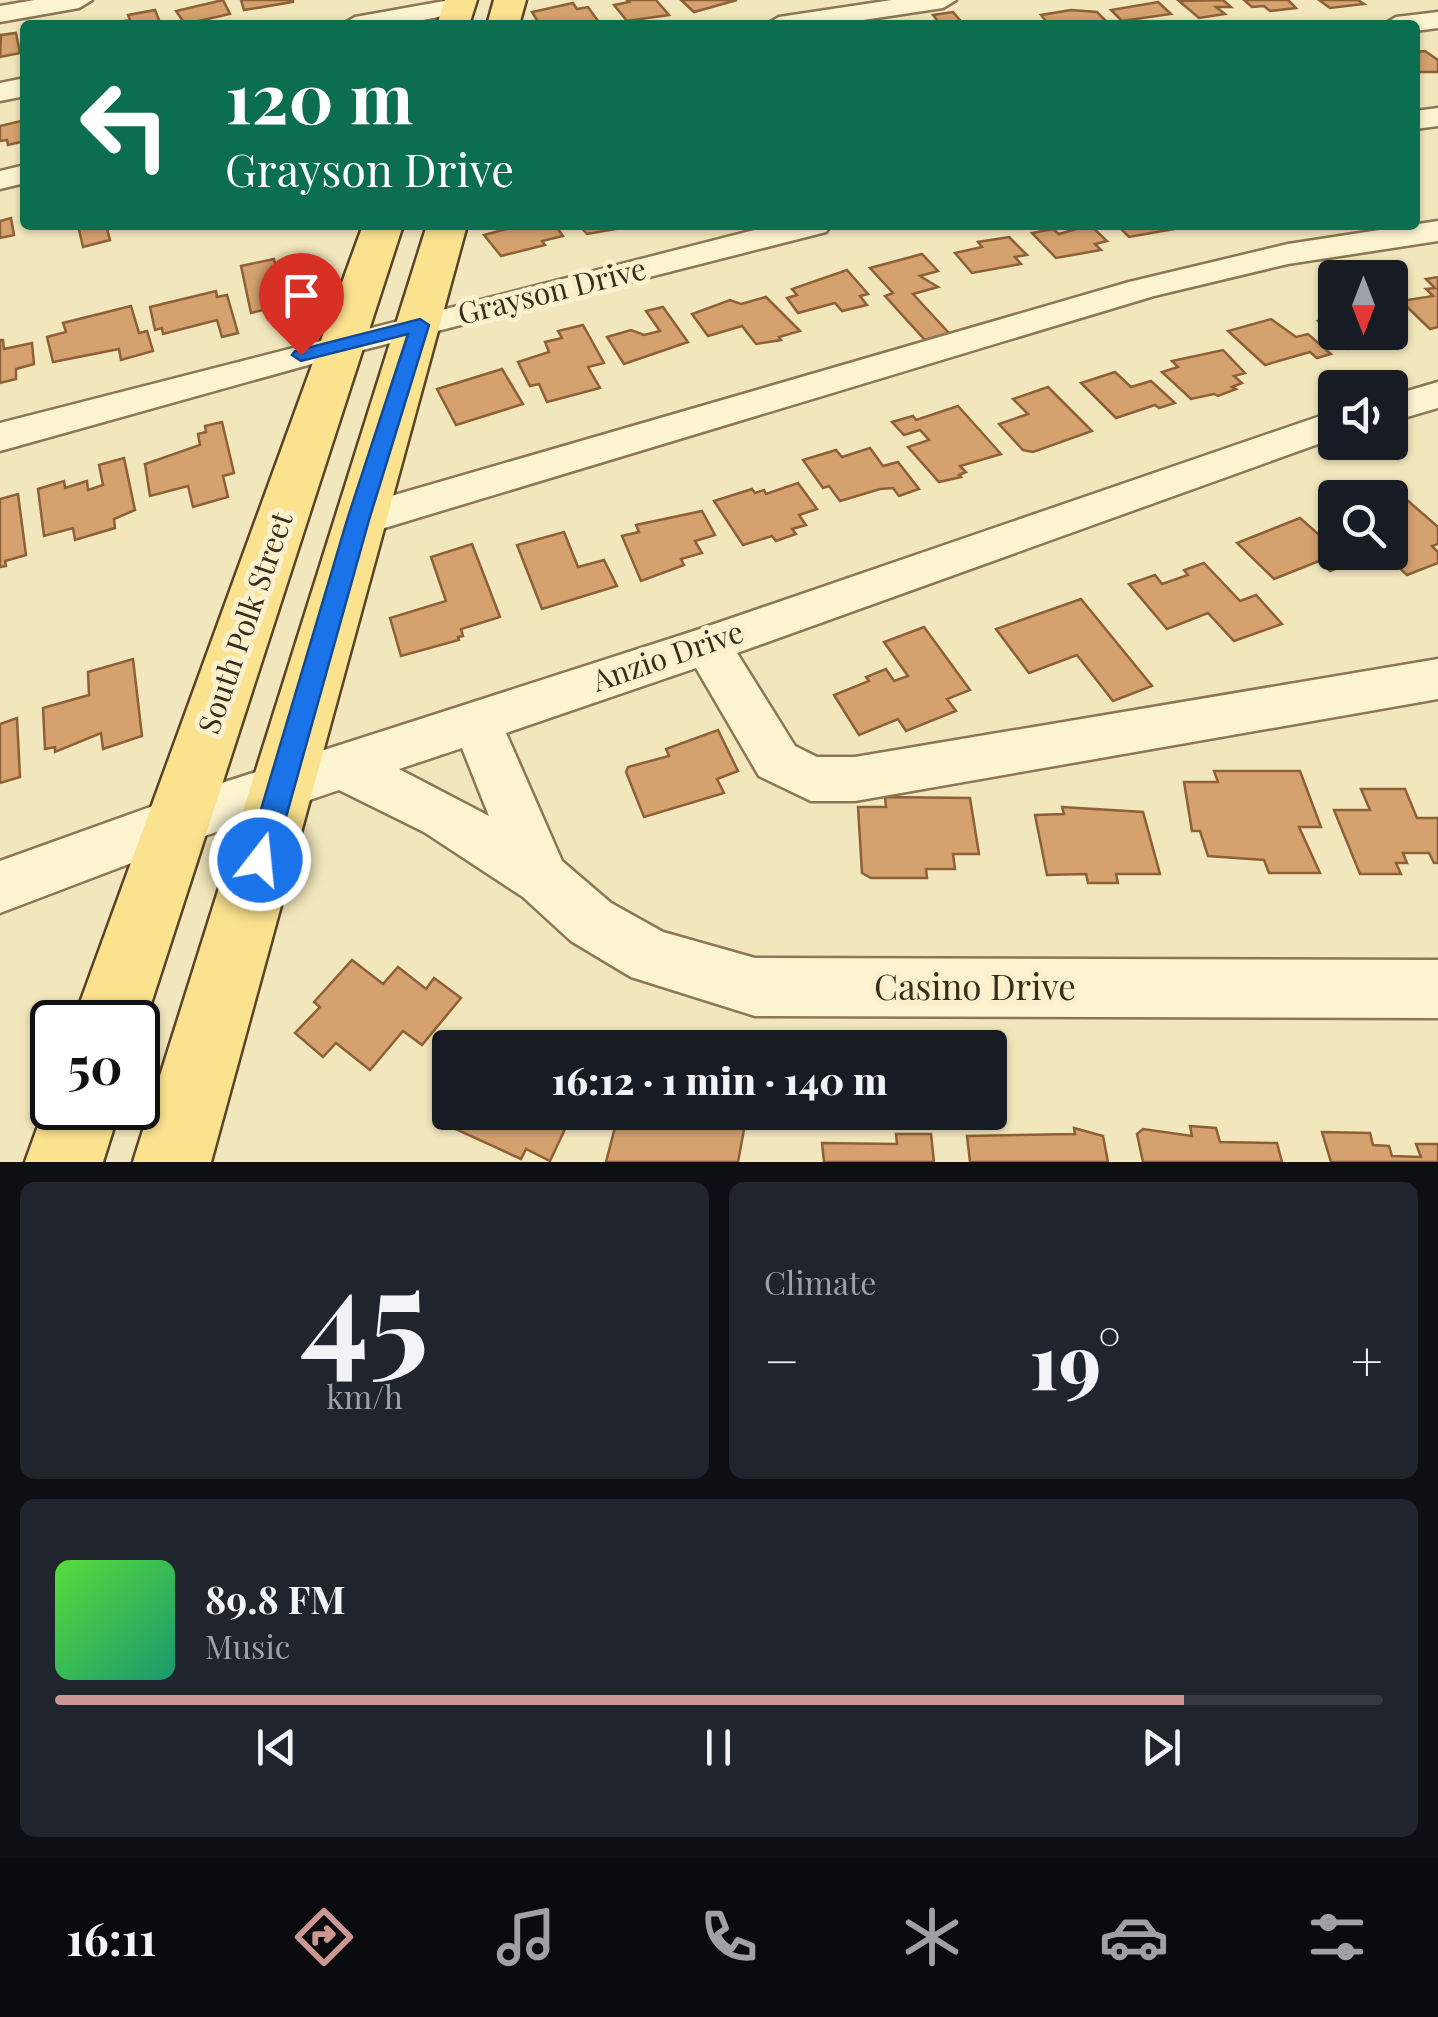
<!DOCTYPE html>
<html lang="en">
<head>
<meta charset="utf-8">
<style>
  :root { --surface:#171b24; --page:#20242c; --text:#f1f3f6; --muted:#9ea1a6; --line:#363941; --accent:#cd9794 }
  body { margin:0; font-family:"Playfair Display",serif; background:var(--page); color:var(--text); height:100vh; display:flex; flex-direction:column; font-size:38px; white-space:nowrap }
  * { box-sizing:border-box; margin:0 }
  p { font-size:32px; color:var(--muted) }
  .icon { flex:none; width:55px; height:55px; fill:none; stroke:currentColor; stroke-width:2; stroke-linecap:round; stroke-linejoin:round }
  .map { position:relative; height:1162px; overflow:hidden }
  .details { display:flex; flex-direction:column; gap:20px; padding:20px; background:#0d0f14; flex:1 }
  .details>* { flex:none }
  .hud { position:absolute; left:20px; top:20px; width:1400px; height:210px; border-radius:10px; box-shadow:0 2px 8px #0004; background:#0b6e4f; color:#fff; overflow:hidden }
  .needle { width:65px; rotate:180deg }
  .fabs { position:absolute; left:1318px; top:260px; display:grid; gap:20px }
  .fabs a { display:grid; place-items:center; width:90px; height:90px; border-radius:10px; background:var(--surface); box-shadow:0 2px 8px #0004; font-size:50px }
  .speed { position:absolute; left:30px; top:1000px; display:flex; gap:20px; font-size:50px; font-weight:700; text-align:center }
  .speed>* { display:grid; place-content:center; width:130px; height:130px; border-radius:50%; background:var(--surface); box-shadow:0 2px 8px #0004; line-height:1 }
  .speed .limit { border:5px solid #111; border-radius:15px; background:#fff; color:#111 }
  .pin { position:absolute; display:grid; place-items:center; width:85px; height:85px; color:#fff; margin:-102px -42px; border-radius:50% 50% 50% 0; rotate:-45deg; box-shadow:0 0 10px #0007 }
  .pin .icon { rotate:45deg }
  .me { position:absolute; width:110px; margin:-55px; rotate:16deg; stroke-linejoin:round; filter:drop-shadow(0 0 8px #0008) }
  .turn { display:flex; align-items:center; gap:35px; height:210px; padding:0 40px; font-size:45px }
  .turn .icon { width:130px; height:130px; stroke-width:2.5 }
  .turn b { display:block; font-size:70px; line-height:85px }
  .big { font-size:75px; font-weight:800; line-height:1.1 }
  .details .card { flex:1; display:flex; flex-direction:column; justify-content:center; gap:15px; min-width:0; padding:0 35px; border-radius:15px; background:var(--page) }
  .details .dial { align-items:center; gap:0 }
  .dial b { font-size:130px; line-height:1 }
  .song { display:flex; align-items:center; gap:30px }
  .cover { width:120px; height:120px; border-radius:15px; background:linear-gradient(135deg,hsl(110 70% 55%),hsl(160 70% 35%)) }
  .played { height:10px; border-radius:5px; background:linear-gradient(90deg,var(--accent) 85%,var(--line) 85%) }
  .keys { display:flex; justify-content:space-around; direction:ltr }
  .heat { display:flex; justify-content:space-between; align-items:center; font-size:55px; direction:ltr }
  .details .tiles { flex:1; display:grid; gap:20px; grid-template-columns:1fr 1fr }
  .card:last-child { grid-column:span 2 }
  .trip { position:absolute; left:432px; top:1030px; width:575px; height:100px; border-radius:10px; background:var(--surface); box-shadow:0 2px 8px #0004; font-weight:800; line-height:100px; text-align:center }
  .menu { display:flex; height:160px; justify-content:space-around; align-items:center; background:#090b0e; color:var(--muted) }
  .menu .icon { width:70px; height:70px }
  .menu .selected { color:var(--accent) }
  .menu b { font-size:45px; color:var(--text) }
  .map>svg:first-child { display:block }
  .building { fill:#d5a16e; stroke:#8e6037; stroke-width:2.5 }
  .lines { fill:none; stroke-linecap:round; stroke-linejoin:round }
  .minor-casing { stroke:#8c7654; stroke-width:5 }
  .major-casing { stroke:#594329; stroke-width:5 }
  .minor { fill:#fcf3d0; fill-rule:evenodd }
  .major { fill:#fbe28f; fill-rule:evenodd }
  .route { fill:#1a73e8; stroke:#114b97; stroke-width:2.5 }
  .labels { text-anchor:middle; stroke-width:10; stroke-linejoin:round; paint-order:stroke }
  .street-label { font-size:30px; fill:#392c1a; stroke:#f9f0cd }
  .near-street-label { font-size:35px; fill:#392c1a; stroke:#f9f0cd }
</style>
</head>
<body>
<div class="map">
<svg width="1438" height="1162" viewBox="0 0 1438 1162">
  <rect width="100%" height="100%" fill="#f2e7bc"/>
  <g class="building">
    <path d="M223 0 230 14 185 24 176 11Z"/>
    <path d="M241 0H293V2L244 10Z"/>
    <path d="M627 0H656L669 15 627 21 614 5 629 2Z"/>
    <path d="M681 0H737L694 12Z"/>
    <path d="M1223 0 1231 7H1216L1225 14 1199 18 1179 1Z"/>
    <path d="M1244 0H1288L1296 8 1270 11 1264 6 1252 7Z"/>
    <path d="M1319 0H1358L1364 4 1330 8Z"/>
    <path d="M1158 2 1171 14 1122 21 1111 10Z"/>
    <path d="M573 3 577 9 588 7 601 25H540L532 12Z"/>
    <path d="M155 10 161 25H103L130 20 128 15Z"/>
    <path d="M1071 10 1097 12 1109 24 1049 25 1041 15Z"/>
    <path d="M953 12 964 25H941L933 15Z"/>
    <path d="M16 33 20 53 0 57 1 35Z"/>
    <path d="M1425 51 1438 60V72H1415V52Z"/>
    <path d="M25 120V141L8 145 7 140 0 141V126Z"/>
    <path d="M11 218 14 235 0 238V221Z"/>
    <path d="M78 225H106L110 240 83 247Z"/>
    <path d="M521 225H555L563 236 542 241 545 245 501 256 484 235Z"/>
    <path d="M579 225H626L628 227 587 234Z"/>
    <path d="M1090 225 1107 241 1095 244 1101 250 1056 258 1032 233 1053 229 1059 234Z"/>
    <path d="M1117 225H1197L1129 237Z"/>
    <path d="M1009 237 1027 255 1015 257 1021 264 972 273 955 253 982 247 978 242Z"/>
    <path d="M922 254 938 271 920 276 938 287 913 294 949 333 925 340 885 296 893 293 870 268Z"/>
    <path d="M274 259 278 276 326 266 331 281 311 285 314 297 251 313 241 266Z"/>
    <path d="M847 270 868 294 860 296 867 305 842 311 835 303 798 313 787 298 797 295 792 289Z"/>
    <path d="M1438 277V327L1430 329 1401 301 1433 296 1426 289 1435 288 1426 279Z"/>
    <path d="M216 291 217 297 227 295 238 333 222 337 217 320 163 334 162 328 155 330 150 307Z"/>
    <path d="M766 297 800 331 779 337 781 340 756 344 742 326 708 336 692 314 730 300 741 304Z"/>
    <path d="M131 306 139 333 147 331 153 351 121 360 119 349 53 362 47 337 66 332 63 323Z"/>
    <path d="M663 307 688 342 624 364 607 337 631 330 644 335 660 331 646 311Z"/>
    <path d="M1335 317V332L1390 331 1394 334 1377 338 1382 342 1348 349 1318 321Z"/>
    <path d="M1271 319 1296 337 1308 334 1331 354 1317 358 1310 352 1265 365 1228 331Z"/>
    <path d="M583 325 604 363 588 367 600 388 547 402 539 384 530 386 518 362 549 352 545 342 562 338 558 331Z"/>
    <path d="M0 340H3L4 349 32 343 34 364 16 369V379L0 383Z"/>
    <path d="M1223 350 1245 373 1234 376 1242 383 1232 387 1236 389 1218 396 1214 394 1191 399 1162 372 1178 367 1172 361Z"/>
    <path d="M502 369 523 404 456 425 437 389Z"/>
    <path d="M1115 372 1131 387 1151 381 1175 403 1159 408 1155 405 1116 418 1081 383Z"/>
    <path d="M1048 387 1092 431 1033 452 1023 450 999 424 1028 414 1013 399Z"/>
    <path d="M958 406 1001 454 960 466 966 472 959 475 961 477 939 482 908 447 929 440 920 430 904 435 892 422 913 416 916 420Z"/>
    <path d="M222 422 234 473 223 476 228 497 193 507 188 486 150 496 145 464 200 445 198 434 206 432 205 426Z"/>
    <path d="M870 448 883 466 898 462 919 489 899 496 893 488 880 489 840 501 829 486 823 488 803 460 836 450 842 457Z"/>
    <path d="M124 458 135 510 114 519 115 528 75 540 73 528 44 536 38 489 64 481 65 488 87 481 88 490 103 485 99 465Z"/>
    <path d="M798 483 817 509 799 515 806 525 792 529 796 534 776 541 772 536 743 545 714 501 752 489 755 493 764 490 766 494Z"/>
    <path d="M1391 486 1438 527V544L1432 546 1438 552V563L1407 575 1382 552H1390V498H1369Z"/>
    <path d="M18 494 26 555 5 561 6 566 0 567V499Z"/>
    <path d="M702 511 715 535 695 541 702 553 681 559 684 565 641 581 622 536 639 532 636 525Z"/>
    <path d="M1300 518 1351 563 1330 571 1319 561 1274 579 1237 543Z"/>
    <path d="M564 532 578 567 604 560 617 586 542 609 517 545Z"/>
    <path d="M472 544 500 617 461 629 463 636 458 637 459 640 401 656 390 618 446 601 431 557Z"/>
    <path d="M1204 563 1240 601 1256 595 1282 624 1234 641 1208 613 1167 629 1129 584 1155 575 1162 584 1188 575 1184 570Z"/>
    <path d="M1081 599 1152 686 1113 701 1077 655 1029 673 996 629Z"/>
    <path d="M924 627 970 690 947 699 956 711 906 731 898 719 859 735 834 695 869 681 866 677 886 669 894 681 908 676 884 642Z"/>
    <path d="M133 659 142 736 103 749 101 733 55 752V747L45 749 43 708 89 695 88 672Z"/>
    <path d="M17 718 20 777 0 783V724Z"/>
    <path d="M718 730 738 771 717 779 724 793 644 817 626 772 628 767 669 756 666 749Z"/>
    <path d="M1214 771H1300L1321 827H1299L1320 873H1269L1264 860 1208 856 1200 831H1192L1184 782H1218Z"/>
    <path d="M1361 789H1405L1417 818H1438V863H1434L1429 853H1403L1407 863H1396L1401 874H1360L1334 810H1370Z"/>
    <path d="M885 797 970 798 979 854H953L955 869H926L927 878H871L862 873 858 807H886Z"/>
    <path d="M1062 807 1143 812 1160 874H1116L1118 883H1088L1086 874 1047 875 1035 815 1064 814Z"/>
    <path d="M352 960 383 984 398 967 426 989 434 978 461 998 422 1045 403 1031 370 1070 336 1043 323 1057 295 1033 320 1007 314 1002Z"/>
    <path d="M450 1104V1112H573L550 1161 526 1149 521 1159 440 1122Z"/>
    <path d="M619 1112 678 1122 680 1112 716 1118 717 1112H741L739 1122 745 1124 738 1162H606Z"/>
    <path d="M1190 1126 1216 1128 1220 1142 1277 1143 1282 1162H1143L1137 1134 1143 1129 1192 1136Z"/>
    <path d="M1074 1128 1103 1136 1108 1162H970L967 1136 1075 1134Z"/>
    <path d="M1322 1132 1370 1133 1373 1145 1389 1146 1392 1156 1421 1157 1416 1144H1438V1162H1331Z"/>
    <path d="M896 1134H931L934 1162H824L822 1143 897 1144Z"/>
  </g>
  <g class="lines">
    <defs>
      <g id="minor">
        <path d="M35 0H92L79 8 0 22V6Z"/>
        <path d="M450 0 468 1 472 6 468 11 398 25H342L355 17Z"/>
        <path d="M892 0H956L943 8 830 25H766L779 17Z"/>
        <path d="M1438 12V28L1415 31V25H1383L1396 17Z"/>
        <path d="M25 78V96L0 101V83Z"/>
        <path d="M1438 108V126L1415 129V111Z"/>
        <path d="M25 165V183L0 189V171Z"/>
        <path d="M1438 221V241L1288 264 1154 296 358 536 343 532 337 521 343 510 1129 282 1288 244Z"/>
        <path d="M774 225H831L826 232 351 353 0 451V423Z"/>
        <path d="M1438 382V408L1390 422V396Z"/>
        <path d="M1335 411V438L737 653 795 746 817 757H855L1438 659V699L855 801H811L759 776 696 668 506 733 562 861 611 903 663 932 755 958 1438 960V1018L755 1016 631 977 571 941 523 897 424 832 339 790 184 843 0 913V861L178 797 694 631ZM462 748 489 816 399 769Z"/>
      </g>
      <g id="major">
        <path d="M445 0H477L469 25H437Z"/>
        <path d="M494 0H526L519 25H487Z"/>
        <path d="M363 225H403L138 1044V1022H73Z"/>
        <path d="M427 225H467L211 1162H133Z"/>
        <path d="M52 1087V1108H120L103 1162H25Z"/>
      </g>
    </defs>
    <use href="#minor" class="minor-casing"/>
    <use href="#major" class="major-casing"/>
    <use href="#minor" class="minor"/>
    <use href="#major" class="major"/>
  </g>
  <path class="route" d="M420 319 429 325 369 520 274 860 270 868 260 872 250 868 246 860 347 520 408 334 301 361 292 355 295 351Z"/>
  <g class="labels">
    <g class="street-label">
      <text transform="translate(552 292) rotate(-14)" y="10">Grayson Drive</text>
      <text transform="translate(246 623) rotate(-71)" y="10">South Polk Street</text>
      <text transform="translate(668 657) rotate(-19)" y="10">Anzio Drive</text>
    </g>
    <g class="near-street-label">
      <text x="975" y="1000">Casino Drive</text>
    </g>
  </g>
</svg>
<div class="fabs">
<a><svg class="needle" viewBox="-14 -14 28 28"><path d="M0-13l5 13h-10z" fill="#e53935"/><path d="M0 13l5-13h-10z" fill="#9ea1a6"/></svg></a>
<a><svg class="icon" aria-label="sound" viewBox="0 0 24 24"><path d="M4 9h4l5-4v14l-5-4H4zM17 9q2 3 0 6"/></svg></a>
<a><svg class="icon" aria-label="search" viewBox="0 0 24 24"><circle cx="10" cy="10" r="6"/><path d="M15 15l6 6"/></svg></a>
</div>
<div class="speed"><div class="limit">50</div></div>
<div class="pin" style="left:301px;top:355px;background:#d93025"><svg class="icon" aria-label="arrive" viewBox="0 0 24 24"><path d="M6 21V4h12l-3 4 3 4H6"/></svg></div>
<svg class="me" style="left:260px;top:860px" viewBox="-20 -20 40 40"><circle r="17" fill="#1a73e8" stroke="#fff" stroke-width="3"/><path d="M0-11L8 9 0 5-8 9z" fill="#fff"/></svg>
<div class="trip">16:12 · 1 min · 140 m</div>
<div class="hud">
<div class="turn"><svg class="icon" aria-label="left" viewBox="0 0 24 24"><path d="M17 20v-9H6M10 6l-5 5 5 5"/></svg><div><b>120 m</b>Grayson Drive</div></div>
</div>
</div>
<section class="details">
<div class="tiles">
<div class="card dial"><b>45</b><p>km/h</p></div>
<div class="card"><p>Climate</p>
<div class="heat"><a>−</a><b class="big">19°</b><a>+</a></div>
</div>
<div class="card">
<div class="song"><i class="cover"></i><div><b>89.8 FM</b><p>Music</p></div></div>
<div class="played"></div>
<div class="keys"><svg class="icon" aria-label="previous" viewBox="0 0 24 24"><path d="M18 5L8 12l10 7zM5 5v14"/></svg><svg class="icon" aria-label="pause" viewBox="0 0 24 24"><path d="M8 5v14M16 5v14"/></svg><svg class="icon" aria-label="next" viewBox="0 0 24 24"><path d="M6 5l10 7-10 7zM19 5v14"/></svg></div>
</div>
</div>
</section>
<nav class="menu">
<b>16:11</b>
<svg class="icon selected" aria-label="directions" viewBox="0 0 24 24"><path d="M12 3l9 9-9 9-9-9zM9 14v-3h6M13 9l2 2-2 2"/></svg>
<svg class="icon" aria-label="music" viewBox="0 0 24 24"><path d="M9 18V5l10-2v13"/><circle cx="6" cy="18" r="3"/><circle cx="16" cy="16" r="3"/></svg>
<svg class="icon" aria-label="phone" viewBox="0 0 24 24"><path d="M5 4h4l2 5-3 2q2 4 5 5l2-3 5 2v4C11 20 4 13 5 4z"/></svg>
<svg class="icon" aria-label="climate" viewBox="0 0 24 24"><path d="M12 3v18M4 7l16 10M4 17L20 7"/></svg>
<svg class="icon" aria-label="car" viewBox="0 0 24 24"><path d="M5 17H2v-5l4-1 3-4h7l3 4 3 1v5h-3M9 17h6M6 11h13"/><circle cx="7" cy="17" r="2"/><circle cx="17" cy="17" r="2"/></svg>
<svg class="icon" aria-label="filters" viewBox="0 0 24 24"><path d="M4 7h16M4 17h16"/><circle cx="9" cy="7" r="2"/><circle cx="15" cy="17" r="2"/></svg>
</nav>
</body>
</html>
